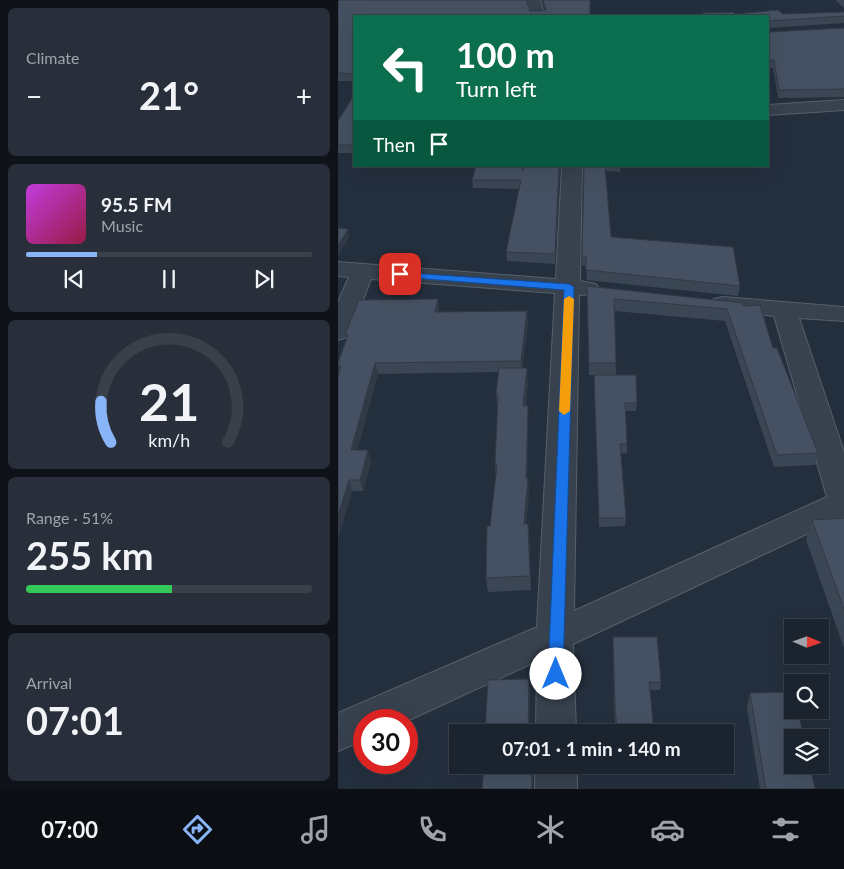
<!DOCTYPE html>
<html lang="en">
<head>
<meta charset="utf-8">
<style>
  :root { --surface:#1b232e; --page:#282f3a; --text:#f1f3f6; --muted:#a0a4aa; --line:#39404a; --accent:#8ab4f8 }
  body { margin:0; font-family:Lato,sans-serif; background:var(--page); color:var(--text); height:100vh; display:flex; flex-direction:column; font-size:19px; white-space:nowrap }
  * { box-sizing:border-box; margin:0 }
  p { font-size:16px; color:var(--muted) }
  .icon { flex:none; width:28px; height:28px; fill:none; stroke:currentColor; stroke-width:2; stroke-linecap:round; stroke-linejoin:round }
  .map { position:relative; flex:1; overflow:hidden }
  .details { display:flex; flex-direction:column; gap:8px; padding:8px; background:#0f1319; width:338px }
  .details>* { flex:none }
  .top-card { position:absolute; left:15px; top:15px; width:416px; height:152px; border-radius:0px; box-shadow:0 5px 20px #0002,0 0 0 1px var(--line); background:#0b6e4f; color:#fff; overflow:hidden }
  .needle { width:32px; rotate:92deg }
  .fabs { position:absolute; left:446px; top:619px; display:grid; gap:10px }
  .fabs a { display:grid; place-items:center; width:45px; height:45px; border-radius:0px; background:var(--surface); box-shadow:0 5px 20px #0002,0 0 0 1px var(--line); font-size:25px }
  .speed { position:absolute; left:15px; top:709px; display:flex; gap:10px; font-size:25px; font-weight:700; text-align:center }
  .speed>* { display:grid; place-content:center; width:65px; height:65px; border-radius:50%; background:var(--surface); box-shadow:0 5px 20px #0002,0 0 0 1px var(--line); line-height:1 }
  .speed .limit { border:8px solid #d22; background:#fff; color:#111 }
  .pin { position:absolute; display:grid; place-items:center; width:42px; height:42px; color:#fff; margin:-21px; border-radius:10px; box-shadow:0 2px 8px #0006 }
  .me { position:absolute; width:55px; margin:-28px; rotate:0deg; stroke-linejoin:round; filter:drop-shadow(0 0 4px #0008) }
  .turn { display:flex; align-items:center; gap:18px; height:105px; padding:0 20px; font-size:22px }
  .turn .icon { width:65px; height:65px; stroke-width:2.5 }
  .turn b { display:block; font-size:35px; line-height:42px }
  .then { display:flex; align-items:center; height:48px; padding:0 20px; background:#0003; gap:10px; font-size:19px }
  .big { font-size:38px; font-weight:700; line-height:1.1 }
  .details .widget { flex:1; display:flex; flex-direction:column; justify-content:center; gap:8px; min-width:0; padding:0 18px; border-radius:8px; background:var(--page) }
  .details .dial { align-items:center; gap:0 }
  .dial svg { height:130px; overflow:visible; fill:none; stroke:var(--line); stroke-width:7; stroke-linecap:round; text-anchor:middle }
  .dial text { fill:var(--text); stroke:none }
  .song { display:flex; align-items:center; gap:15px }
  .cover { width:60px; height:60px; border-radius:8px; background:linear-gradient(135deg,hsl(290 70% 55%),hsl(340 70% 35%)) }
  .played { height:5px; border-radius:2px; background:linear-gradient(90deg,var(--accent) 25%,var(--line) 25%) }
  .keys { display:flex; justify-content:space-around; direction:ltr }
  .heat { display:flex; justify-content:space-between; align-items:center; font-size:28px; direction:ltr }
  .charge { height:8px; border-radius:4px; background:linear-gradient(90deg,#34c759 51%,var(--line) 0) }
  .trip { position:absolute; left:111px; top:724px; width:285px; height:50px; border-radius:0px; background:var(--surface); box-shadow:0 5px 20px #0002,0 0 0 1px var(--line); font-weight:700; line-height:50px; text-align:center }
  .tab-bar { display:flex; height:80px; justify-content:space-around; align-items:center; background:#0b0e12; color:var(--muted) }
  .tab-bar .icon { width:35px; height:35px }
  .tab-bar .selected { color:var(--accent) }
  .tab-bar b { font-size:22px; color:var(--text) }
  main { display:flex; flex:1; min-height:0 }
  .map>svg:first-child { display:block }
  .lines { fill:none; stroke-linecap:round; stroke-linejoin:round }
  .street-casing { stroke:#565f6c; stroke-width:2 }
  .street { fill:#38414e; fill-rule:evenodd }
  .wall { fill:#3b4654 }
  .shaded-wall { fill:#303945 }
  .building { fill:#455162; stroke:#303945 }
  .route { fill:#1a73e8; stroke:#114b97 }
  .slow { fill:#f59e0b }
</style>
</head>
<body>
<main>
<section class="details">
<div class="widget"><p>Climate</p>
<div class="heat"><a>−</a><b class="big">21°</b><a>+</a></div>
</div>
<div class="widget">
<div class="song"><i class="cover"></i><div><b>95.5 FM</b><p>Music</p></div></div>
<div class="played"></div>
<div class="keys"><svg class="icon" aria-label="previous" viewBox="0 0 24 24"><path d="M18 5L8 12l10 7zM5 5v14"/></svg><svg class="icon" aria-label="pause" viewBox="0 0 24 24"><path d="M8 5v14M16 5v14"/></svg><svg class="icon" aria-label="next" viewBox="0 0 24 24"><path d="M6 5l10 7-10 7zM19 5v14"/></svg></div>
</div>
<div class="widget dial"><svg viewBox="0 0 100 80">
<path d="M14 69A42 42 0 1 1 86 69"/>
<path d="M14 69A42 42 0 0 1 8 44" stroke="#8ab4f8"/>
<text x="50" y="56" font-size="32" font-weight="700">21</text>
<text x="50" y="72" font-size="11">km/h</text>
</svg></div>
<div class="widget"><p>Range · 51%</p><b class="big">255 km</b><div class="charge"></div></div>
<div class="widget"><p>Arrival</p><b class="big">07:01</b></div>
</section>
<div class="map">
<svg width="507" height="789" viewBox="0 0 507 789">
  <rect width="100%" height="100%" fill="#242f3e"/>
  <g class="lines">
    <defs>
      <g id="street">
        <path d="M188 0H202L207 16H193Z"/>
        <path d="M507 100V110L430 115V105Z"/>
        <path d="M224 166H244L242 281 258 284 262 289 258 294 241 295 236 611 489 497 436 316 376 309 373 304 376 299 385 297 507 307V321L461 318 507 455V516L235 644 238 732H198L199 661 69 721 26 720V740L0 751V713L199 627 217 293 33 279 13 332 9 337 0 340V302L11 277 0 276V262L218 279Z"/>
        <rect x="197" y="765" width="42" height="24"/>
      </g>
    </defs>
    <use href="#street" class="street-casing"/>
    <use href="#street" class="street"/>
  </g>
  <g class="wall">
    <path d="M204 0H252V16H16V81H0V1L192 11 207 10Z"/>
    <path d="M498 0H507V9L498 1Z"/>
    <path d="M364 13 507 16V23L430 28V16L364 14Z"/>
    <path d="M507 28V97L440 98 435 68H430V31L431 32Z"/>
    <path d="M16 95V153H0V121Z"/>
    <path d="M222 166 217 264 169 261 168 252 181 189 135 188 134 180Z"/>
    <path d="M245 166H283L282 172 267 171 273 237 402 286 400 296 249 280 248 266 244 265Z"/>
    <path d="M249 298 405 306 435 348 480 453 477 465 436 467 387 321 277 311 278 375 299 403 298 411H288L289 453H283L288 518 287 526 261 527 256 375H251Z"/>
    <path d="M101 309V312L190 322 184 368 190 381 188 406 190 419 189 478 191 492 188 524H190L191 538 193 590 150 592 148 578 152 526 158 477 157 465 160 408H159L158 395 161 372 40 374 19 450 33 462 25 491H14L0 539 1 374 0 363 8 341 7 335Z"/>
    <path d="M507 518V651L468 540 474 520Z"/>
    <path d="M275 637 323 682 322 690H312L316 732H278L276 711Z"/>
    <path d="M412 693 477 789H422L409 708Z"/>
    <path d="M281 765H320L319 772 282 774Z"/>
  </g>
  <g class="shaded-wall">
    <path d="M222 166V173L217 264V254Z"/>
    <path d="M10 229 11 237 0 257V246Z"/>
    <path d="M100 299 101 309 98 323 97 312Z"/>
    <path d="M189 311 190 322 184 372 183 361Z"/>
    <path d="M37 363 40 374 16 462 13 450Z"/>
    <path d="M189 368 190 381 186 419 185 406Z"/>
    <path d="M190 406V419L189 488 190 478 191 492 187 538 186 524Z"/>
    <path d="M30 450 33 462 25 491 22 480Z"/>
    <path d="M11 480 14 491 0 539V516Z"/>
    <path d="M190 524 191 538 193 590 192 576Z"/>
    <path d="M191 679 192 694 191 732H190Z"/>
    <path d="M194 765 195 778V789H194Z"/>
  </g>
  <g class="building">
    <path d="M2 0H188L192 11 208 10 205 0H252V16H16V74L0 73V1Z"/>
    <path d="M440 10 445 14 507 12V16L430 21V16H281L365 14 364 13 395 12 397 14Z"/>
    <path d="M507 28V89L441 90 436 60 430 61V31L431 32Z"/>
    <path d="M16 95V145H0V121Z"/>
    <path d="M138 166H185V171L186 166H221L217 254 168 252 183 180H134Z"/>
    <path d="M246 166H267L273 237 395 247 402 286 248 270V256H244Z"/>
    <path d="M0 228 10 229 0 246Z"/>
    <path d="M249 286 405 303V306L422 305 435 348H439L480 453 439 455 389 309 276 299 278 363H251Z"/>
    <path d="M100 299 97 312 189 311 183 361 37 363 13 450H30L22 480H11L0 516V376L3 366H0V363L10 335H7L21 300Z"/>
    <path d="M161 368H189L185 406H190L188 478H190L186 524H190L192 576 148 578 149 526H152L159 465H157L160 395H158Z"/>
    <path d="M256 375H298L299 403H287L289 444H282L288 518H261Z"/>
    <path d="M507 518V612L474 520Z"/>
    <path d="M275 637H319L323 682H311L316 732H279L277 703Z"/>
    <path d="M191 679 190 732H147L150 680Z"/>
    <path d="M455 692V710H460L466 738H455V765H472L477 789H428L412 693Z"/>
    <path d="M146 765H194V789H144Z"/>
    <path d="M282 765H305L282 766Z"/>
  </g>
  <path class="route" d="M58 272 231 284 236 287 225 674 223 679 218 682 212 679 210 674 226 290 62 277 57 274Z"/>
  <path class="slow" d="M231 296 236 299 232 411 226 415 221 411 226 299Z"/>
</svg>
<div class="fabs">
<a><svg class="needle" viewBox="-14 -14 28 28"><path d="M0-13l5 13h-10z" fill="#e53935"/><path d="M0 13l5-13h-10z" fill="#a0a4aa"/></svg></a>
<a><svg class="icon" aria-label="search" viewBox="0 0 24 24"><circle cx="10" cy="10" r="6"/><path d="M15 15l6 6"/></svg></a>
<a><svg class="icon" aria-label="layers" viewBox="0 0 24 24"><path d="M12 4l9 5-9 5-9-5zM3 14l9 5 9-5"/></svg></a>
</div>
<div class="speed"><div class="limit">30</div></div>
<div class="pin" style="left:62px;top:274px;background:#d93025"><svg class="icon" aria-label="arrive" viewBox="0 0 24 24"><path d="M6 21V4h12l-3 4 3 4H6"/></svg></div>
<svg class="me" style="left:218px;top:674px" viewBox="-20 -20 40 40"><circle r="19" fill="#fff"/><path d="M0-13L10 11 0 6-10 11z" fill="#1a73e8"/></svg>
<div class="trip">07:01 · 1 min · 140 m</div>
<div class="top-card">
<div class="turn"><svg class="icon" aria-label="left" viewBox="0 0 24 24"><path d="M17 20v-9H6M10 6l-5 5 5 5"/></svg><div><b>100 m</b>Turn left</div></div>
<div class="then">Then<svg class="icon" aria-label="arrive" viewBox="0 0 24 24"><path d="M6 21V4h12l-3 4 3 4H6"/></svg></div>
</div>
</div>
</main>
<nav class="tab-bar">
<b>07:00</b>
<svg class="icon selected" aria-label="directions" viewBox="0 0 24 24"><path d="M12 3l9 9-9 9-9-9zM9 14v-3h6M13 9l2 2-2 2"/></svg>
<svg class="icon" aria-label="music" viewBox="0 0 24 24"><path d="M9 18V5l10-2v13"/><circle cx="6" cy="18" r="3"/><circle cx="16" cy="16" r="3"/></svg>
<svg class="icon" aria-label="phone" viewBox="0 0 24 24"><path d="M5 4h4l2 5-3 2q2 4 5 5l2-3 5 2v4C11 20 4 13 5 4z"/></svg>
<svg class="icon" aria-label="climate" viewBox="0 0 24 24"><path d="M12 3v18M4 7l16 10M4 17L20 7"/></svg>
<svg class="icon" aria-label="car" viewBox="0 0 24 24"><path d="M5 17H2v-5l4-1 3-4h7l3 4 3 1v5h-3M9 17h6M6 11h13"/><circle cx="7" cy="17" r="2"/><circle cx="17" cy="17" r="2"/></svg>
<svg class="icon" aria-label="filters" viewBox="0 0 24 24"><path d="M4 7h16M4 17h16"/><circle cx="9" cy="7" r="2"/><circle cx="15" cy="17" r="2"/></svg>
</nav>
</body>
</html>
